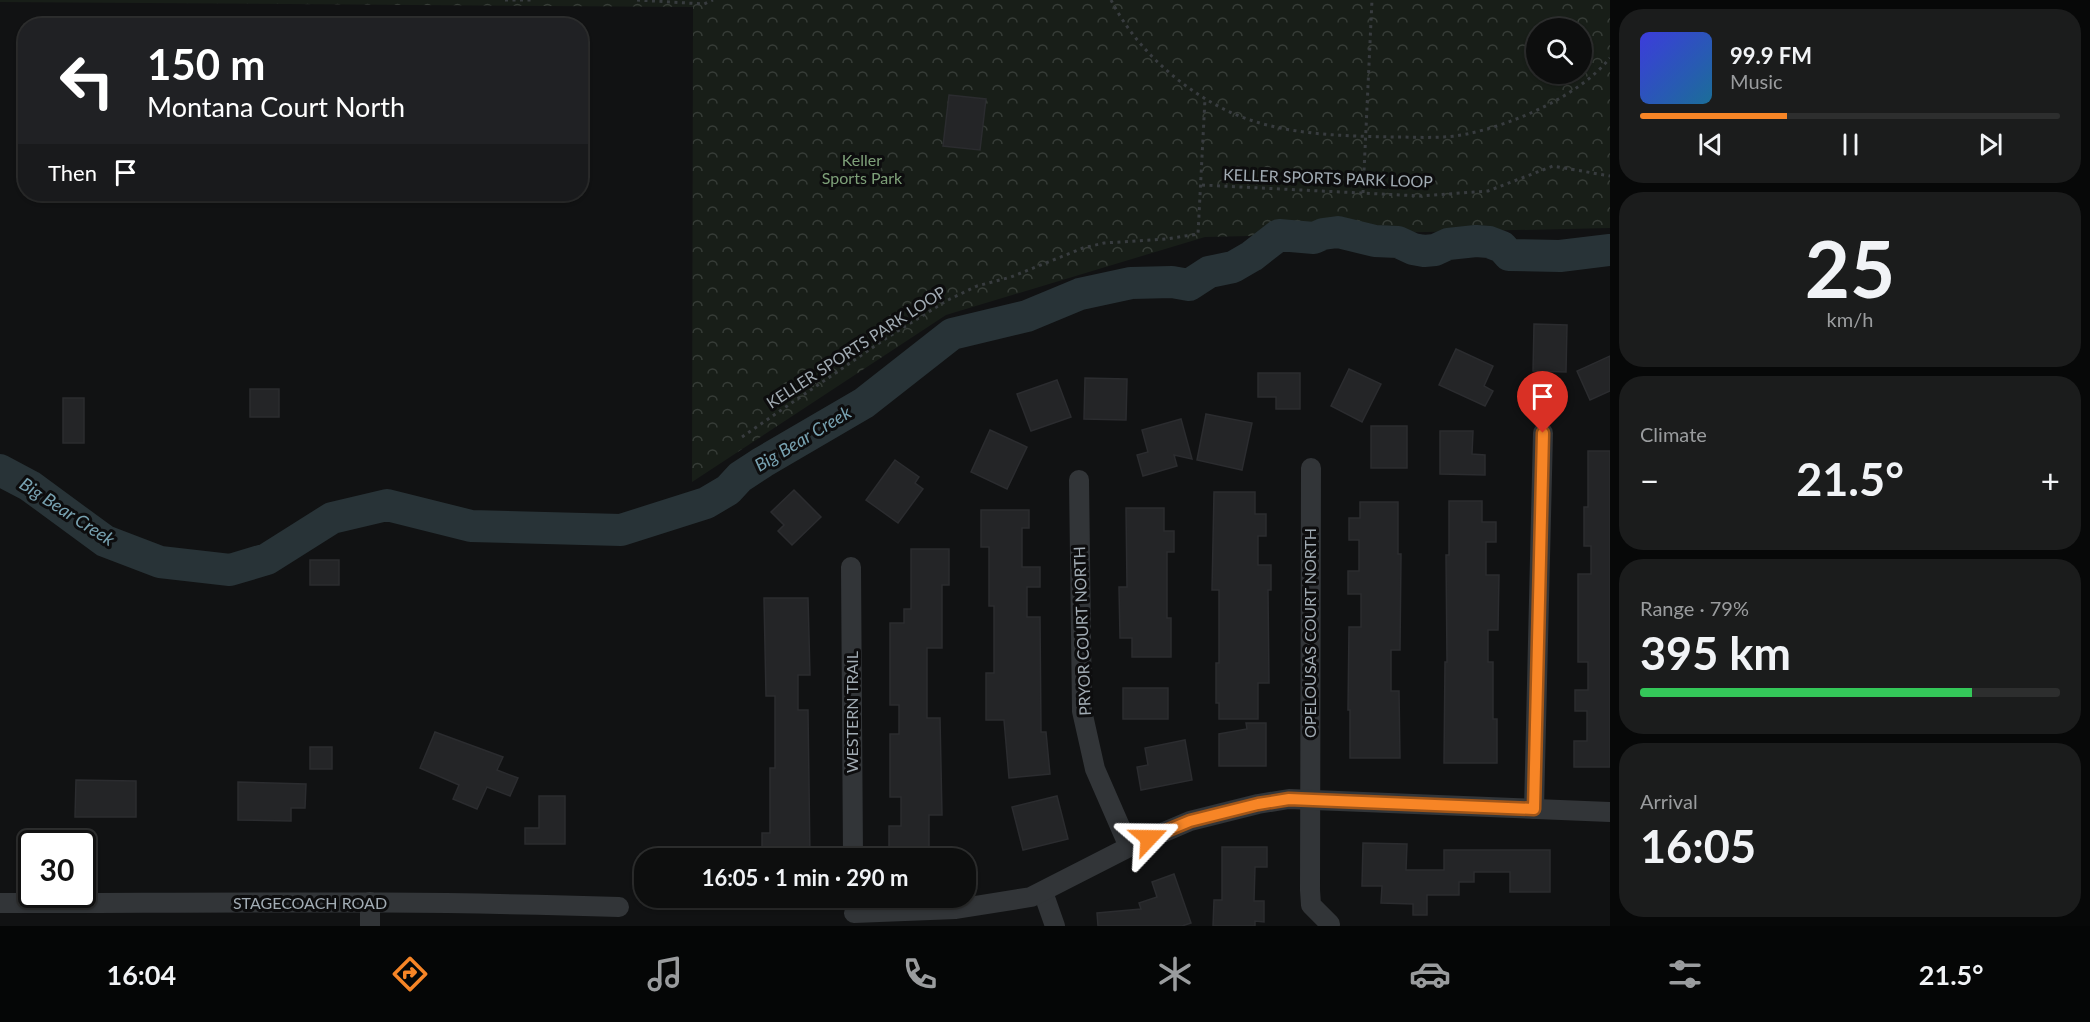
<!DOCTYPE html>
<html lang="en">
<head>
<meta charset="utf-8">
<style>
  :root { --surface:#0d0e0e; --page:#1b1c1c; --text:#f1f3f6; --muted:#9a9c9e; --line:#2d2e2e; --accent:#f78526 }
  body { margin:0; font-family:Lato,sans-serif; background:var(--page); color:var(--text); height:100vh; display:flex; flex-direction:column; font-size:22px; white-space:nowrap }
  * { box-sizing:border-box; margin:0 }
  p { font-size:20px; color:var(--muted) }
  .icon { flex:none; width:33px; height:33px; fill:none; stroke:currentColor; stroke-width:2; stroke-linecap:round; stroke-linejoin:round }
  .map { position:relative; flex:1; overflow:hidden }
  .side { display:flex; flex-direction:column; gap:9px; padding:9px; background:#070808; width:480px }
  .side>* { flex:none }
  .top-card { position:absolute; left:18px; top:18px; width:570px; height:183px; border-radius:24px; box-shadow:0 2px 4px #0004,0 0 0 2px var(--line); background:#202124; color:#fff; overflow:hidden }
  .tools { position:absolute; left:1526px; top:18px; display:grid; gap:12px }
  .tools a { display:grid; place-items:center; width:66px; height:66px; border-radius:50%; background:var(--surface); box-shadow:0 2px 4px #0004,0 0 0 2px var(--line); font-size:30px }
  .speed { position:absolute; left:18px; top:830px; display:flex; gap:12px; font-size:30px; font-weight:700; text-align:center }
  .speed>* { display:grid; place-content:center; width:78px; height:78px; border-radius:50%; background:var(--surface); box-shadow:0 2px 4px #0004,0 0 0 2px var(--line); line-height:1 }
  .speed .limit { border:3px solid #111; border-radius:9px; background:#fff; color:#111 }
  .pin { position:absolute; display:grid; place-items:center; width:51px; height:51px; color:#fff; margin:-62px -26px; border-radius:50% 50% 50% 0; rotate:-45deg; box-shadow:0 0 6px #0007 }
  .pin .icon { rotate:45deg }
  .me { position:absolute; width:66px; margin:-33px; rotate:67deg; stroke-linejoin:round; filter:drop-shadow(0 0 4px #0008) }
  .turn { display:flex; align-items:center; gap:21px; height:126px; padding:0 30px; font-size:27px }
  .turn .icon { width:78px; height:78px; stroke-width:2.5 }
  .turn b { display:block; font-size:42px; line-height:51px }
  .then { display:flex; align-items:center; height:57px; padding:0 30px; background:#0003; gap:12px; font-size:22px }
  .big { font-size:45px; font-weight:700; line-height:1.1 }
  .side .card { flex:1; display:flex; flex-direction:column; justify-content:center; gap:9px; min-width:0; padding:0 21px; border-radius:24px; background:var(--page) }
  .side .dial { align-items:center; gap:0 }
  .dial b { font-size:78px; line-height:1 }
  .song { display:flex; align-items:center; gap:18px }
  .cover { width:72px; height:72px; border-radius:9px; background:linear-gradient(135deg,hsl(240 70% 55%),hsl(200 70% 35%)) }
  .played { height:6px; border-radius:3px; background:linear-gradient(90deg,var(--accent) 35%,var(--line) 35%) }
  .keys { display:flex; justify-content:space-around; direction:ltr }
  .heat { display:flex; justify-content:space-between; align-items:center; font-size:33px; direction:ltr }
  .charge { height:9px; border-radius:4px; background:linear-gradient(90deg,#34c759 79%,var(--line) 0) }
  .trip { position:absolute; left:634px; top:848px; width:342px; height:60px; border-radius:24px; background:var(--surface); box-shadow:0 2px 4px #0004,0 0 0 2px var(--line); font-weight:700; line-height:60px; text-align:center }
  .menu { display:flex; height:96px; justify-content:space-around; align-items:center; background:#050606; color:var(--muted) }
  .menu .icon { width:42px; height:42px }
  .menu .active { color:var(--accent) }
  .menu b { font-size:27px; color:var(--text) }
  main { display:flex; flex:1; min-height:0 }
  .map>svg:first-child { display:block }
  .park { fill:url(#park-crowns); fill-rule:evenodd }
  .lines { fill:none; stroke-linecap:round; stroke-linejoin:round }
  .river { stroke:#283337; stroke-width:32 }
  .building { fill:#242527; stroke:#2b2c2f; stroke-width:1.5 }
  .path { stroke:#383c3f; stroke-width:3; stroke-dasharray:3 4.5; stroke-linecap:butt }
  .street { stroke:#323538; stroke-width:20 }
  .route-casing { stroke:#a15619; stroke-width:15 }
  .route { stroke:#f78526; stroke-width:10 }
  .labels { text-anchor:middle; stroke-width:6; stroke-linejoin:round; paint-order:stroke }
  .park-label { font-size:16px; fill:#7ea079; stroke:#0d0d0e }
  .street-label { font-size:16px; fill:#a2acb4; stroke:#0d0d0e }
  .water-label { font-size:18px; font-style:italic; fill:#78a2b1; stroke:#0d0d0e }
</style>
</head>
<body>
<main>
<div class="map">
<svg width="1610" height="926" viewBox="0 0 1610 926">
  <defs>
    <pattern id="park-crowns" width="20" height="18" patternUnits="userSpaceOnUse" patternTransform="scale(1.5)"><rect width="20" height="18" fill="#181e18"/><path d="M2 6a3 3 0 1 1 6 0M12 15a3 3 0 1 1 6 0" fill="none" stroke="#363c37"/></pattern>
  </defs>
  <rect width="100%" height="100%" fill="#111213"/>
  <path class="park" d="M0 0H1610V228L1205 237 946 315 692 482 693 7 0 2ZM1536 28H1581V74H1536Z"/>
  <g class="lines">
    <path class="river" d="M0 470 30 486 105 541 160 562 230 570 267 559 332 518 387 505 471 526 621 530 706 503 728 490 740 477 763 462 864 403 952 334 1027 316 1080 294 1131 283 1172 282 1189 285 1209 272 1233 267 1252 256 1279 235 1314 238 1323 234 1338 232 1375 241 1398 242 1413 249 1424 251 1435 250 1448 244 1476 241 1489 242 1502 247 1509 255 1560 256 1610 250"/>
  </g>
  <g class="building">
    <path d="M949 95 986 99 980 150 943 146Z"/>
    <path d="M1534 324 1567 325 1566 372 1533 371Z"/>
    <path d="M1456 349 1493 366 1484 386 1493 391 1485 406 1439 385Z"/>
    <path d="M1610 356V391L1590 400 1577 371Z"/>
    <path d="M1349 369 1381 384 1362 422 1331 406Z"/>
    <path d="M1258 373H1300V409H1276V397H1258Z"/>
    <path d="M1085 378 1127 379 1126 420 1084 419Z"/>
    <path d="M1057 380 1071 417 1031 431 1017 394Z"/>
    <rect x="250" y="389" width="29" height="28"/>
    <rect x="63" y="398" width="21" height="45"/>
    <path d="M1206 414 1252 423 1242 470 1197 460Z"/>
    <path d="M1181 419 1192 459 1174 455 1177 466 1143 476 1137 455 1148 452 1142 430Z"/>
    <rect x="1371" y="426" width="36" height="42"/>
    <path d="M990 430 1027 447 1007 489 971 472Z"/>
    <path d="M1440 431H1473L1472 454 1485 455V475L1440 474Z"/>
    <path d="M1588 451H1610V767H1574V741H1587V711H1575V690H1588V662H1578V574H1591V546H1584V507H1588Z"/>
    <path d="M895 460 919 477 915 483 923 489 898 523 866 500Z"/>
    <path d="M794 490 821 517 792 545 778 531 784 525 771 512Z"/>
    <path d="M1214 492H1255V514H1266V536H1258V565H1271V590H1268L1269 683H1258V719H1219V703H1216V663H1219V590H1212Z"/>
    <path d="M1449 501H1482V522H1496V542H1486V575H1499L1498 630H1488V662H1493V719H1497V763H1444L1445 662H1447L1446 555H1449Z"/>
    <path d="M1360 502H1398V554H1401L1400 650H1391V691H1399L1400 758H1350V710H1348L1349 627H1361V594H1348V571H1359V540H1349V518H1360Z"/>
    <path d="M1126 508H1164V531H1174V552H1167V618H1171V657H1132V638H1120L1119 587H1127Z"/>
    <path d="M981 510H1029V528H1022V567H1040V587H1027V617H1040L1041 732H1046L1050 774 1009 778 1004 720H986V673H994V606H989V547H981Z"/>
    <path d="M911 549H949V585H942V648H927V718H940L942 815H929V858H889V826H901V797H890V734H899V705H890V623H904V609H911Z"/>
    <rect x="310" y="560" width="29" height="25"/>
    <path d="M764 598H808L810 675H798V710H808L810 858H762V833H770V768H775V696H766Z"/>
    <rect x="1123" y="688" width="45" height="31"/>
    <path d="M1246 723H1266V766H1219V734L1247 729Z"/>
    <path d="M435 732 503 757 497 770 518 778 510 796 487 787 477 809 453 799 459 785 420 768Z"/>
    <path d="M1185 740 1192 780 1141 790 1137 767 1148 765 1145 748Z"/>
    <rect x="310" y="747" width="22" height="22"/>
    <path d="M76 780 136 781V817H75Z"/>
    <path d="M238 782 306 784 305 808H291V821L238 820Z"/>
    <path d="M539 796H565V844H525V828H539Z"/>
    <path d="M1057 796 1068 839 1023 850 1012 807Z"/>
    <path d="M1363 843 1407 844 1406 870H1444V850H1550V892H1510V872H1474V882H1459V895H1427V915H1413V904L1381 903 1382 886H1362Z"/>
    <path d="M1222 847H1267V867H1255L1254 901H1264V922L1255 921V926H1213L1214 900H1222Z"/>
    <path d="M1174 874 1191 923 1182 926H1098L1097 913 1141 909 1139 903 1157 897 1152 882Z"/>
  </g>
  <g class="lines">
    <g class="path">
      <path d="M505 0H535"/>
      <path d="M637 0 704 4 713 0"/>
      <path d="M1111 0C1136 49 1182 90 1232 113 1282 135 1340 136 1394 137 1418 137 1443 139 1467 134 1514 124 1579 96 1610 58"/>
      <path d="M1202 185 1421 196 1488 191 1553 166 1610 176"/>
      <path d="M1363 193 1372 0"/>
      <path d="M742 437 885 339 946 301 977 286 1011 277 1083 248 1104 243 1166 239 1198 234 1205 99"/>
    </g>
    <g class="street">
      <path d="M1311 468 1310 890 1311 905 1330 924"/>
      <path d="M1079 480 1082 711 1095 769 1129 847"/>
      <path d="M851 567 853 858"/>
      <path d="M1534 809 1543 433"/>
      <path d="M1043 892 1055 926"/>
      <path d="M0 903C206 903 413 900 619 907"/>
      <path d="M854 913 956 909 1031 897 1129 847 1190 821 1258 804 1289 799 1610 812"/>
      <path d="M370 926V902"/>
    </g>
  </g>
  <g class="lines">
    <defs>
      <path id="route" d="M1149 838 1190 821 1258 804 1289 799 1534 809 1543 433"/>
    </defs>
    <use href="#route" class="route-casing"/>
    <use href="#route" class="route"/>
  </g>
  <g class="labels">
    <g class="park-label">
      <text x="862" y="166">Keller<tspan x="862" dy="18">Sports Park</tspan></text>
    </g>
    <g class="street-label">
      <text transform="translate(1328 178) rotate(2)" y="6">KELLER SPORTS PARK LOOP</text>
      <text transform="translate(856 347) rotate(-33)" y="6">KELLER SPORTS PARK LOOP</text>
      <text transform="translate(1082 631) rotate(-92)" y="6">PRYOR COURT NORTH</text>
      <text transform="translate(1310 633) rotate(-90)" y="6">OPELOUSAS COURT NORTH</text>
      <text transform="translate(852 712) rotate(-90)" y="6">WESTERN TRAIL</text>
      <text x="310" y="909">STAGECOACH ROAD</text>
    </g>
    <g class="water-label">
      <text transform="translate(803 439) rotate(-31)" y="6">Big Bear Creek</text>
      <text transform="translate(67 512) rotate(33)" y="6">Big Bear Creek</text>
    </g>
  </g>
</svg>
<div class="tools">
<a><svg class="icon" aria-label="search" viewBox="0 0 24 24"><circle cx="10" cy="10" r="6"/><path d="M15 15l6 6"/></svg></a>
</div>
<div class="speed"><div class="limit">30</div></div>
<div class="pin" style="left:1543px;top:433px;background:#d93025"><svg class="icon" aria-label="arrive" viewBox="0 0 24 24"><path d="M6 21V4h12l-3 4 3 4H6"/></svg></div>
<svg class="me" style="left:1149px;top:838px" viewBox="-20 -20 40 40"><path d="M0-17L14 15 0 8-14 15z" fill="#f78526" stroke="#fff" stroke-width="4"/></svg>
<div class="trip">16:05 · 1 min · 290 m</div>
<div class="top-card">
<div class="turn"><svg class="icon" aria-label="left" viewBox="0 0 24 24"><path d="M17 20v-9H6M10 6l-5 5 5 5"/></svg><div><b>150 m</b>Montana Court North</div></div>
<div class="then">Then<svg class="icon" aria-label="arrive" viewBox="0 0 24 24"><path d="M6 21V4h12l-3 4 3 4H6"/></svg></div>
</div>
</div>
<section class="side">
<div class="card">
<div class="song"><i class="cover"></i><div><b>99.9 FM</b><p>Music</p></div></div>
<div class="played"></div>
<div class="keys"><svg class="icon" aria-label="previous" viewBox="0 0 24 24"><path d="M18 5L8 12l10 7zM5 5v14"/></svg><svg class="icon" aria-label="pause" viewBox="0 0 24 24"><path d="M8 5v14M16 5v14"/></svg><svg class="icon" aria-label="next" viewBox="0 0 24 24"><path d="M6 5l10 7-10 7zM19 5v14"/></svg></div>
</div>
<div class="card dial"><b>25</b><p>km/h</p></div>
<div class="card"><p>Climate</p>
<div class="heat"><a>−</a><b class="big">21.5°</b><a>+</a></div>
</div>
<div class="card"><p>Range · 79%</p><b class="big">395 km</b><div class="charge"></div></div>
<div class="card"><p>Arrival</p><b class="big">16:05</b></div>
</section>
</main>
<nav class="menu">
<b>16:04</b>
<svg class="icon active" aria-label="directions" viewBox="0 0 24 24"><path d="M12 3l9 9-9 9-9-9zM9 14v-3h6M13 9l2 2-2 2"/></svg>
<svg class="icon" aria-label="music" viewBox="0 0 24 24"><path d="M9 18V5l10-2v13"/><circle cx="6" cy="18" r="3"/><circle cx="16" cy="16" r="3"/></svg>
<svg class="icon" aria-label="phone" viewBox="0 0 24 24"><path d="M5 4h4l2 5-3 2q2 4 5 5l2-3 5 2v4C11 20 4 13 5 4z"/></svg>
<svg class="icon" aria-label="climate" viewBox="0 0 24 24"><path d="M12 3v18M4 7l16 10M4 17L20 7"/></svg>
<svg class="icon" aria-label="car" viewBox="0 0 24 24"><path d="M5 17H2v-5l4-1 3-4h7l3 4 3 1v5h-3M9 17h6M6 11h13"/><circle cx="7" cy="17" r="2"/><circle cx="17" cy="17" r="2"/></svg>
<svg class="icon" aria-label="filters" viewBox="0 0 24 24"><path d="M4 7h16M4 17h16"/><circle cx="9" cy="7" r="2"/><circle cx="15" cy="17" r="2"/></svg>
<b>21.5°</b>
</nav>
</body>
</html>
